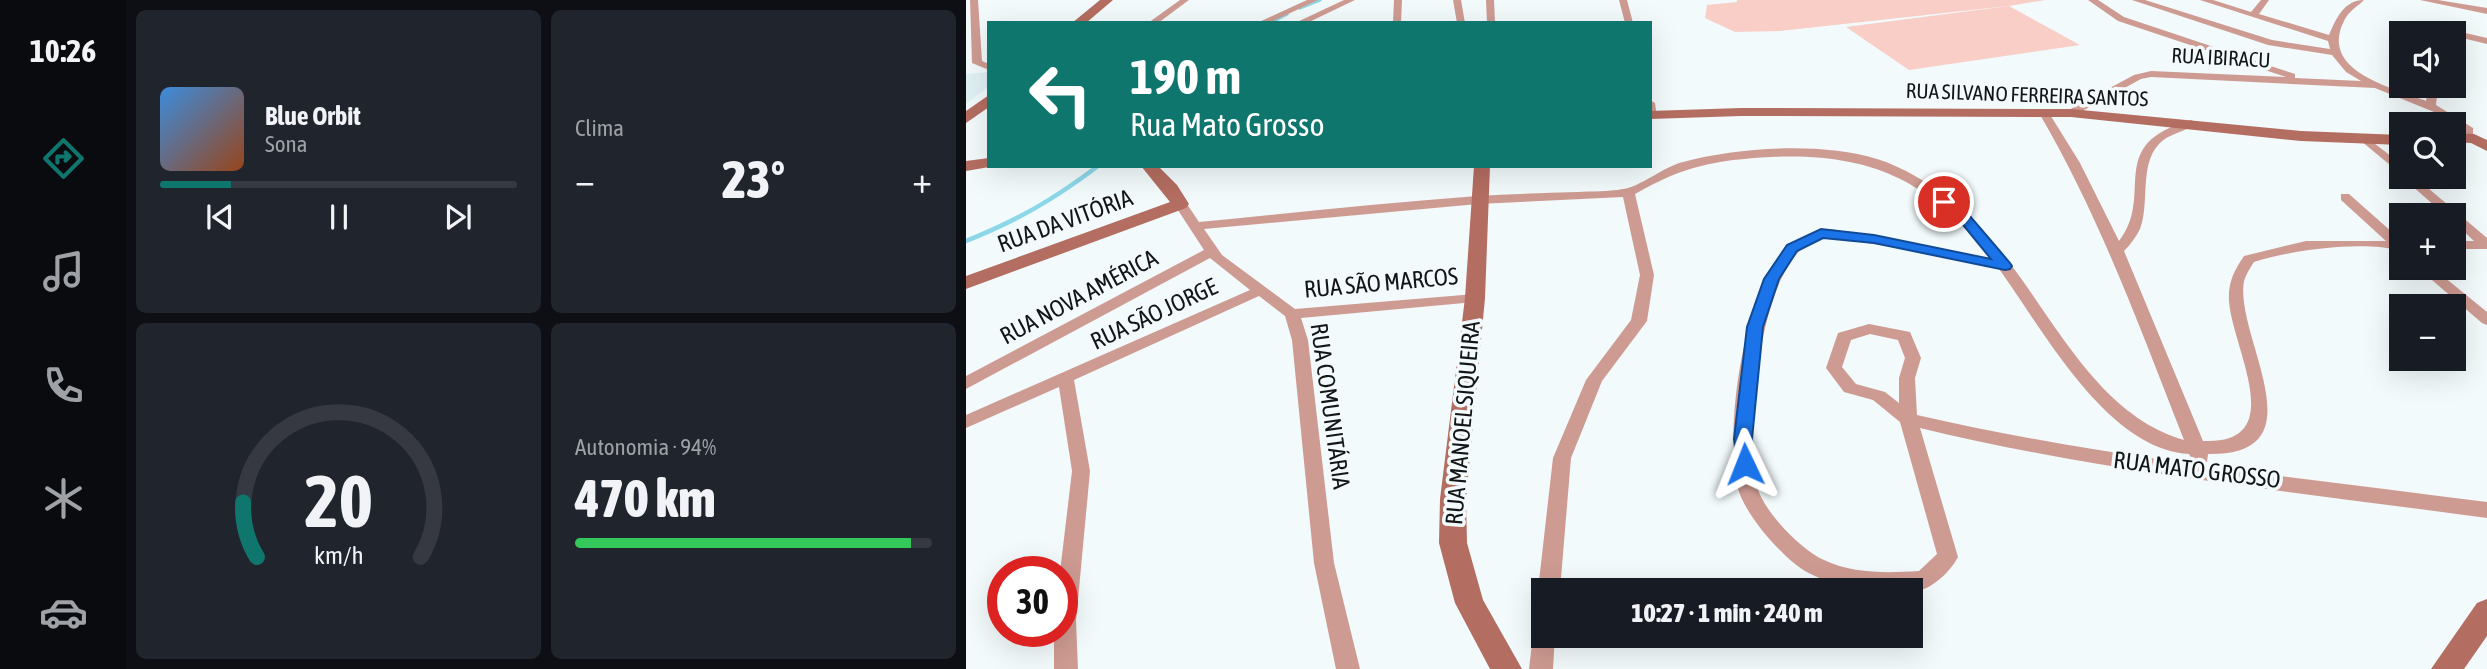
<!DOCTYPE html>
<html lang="pt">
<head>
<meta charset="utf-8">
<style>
  :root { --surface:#171b24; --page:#20242c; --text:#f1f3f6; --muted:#9ea1a6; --line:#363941; --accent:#0f766e }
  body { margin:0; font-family:"Asap Condensed",sans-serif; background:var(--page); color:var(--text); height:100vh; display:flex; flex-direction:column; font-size:26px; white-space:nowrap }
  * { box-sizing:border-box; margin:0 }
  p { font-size:23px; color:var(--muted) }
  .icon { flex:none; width:38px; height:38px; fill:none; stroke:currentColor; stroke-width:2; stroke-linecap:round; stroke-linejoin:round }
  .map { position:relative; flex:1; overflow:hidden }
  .panel { display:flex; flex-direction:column; gap:10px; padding:10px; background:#0d0f14; width:840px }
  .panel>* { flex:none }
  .hud { position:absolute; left:21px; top:21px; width:665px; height:147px; border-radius:0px; box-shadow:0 7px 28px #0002; background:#0f766e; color:#fff; overflow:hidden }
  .fabs { position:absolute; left:1423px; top:21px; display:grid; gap:14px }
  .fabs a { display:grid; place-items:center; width:77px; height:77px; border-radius:0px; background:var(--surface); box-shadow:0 7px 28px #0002; font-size:35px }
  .speed { position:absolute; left:21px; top:556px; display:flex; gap:14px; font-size:35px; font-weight:700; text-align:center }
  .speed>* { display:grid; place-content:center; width:91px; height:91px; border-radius:50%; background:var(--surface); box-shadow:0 7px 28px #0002; line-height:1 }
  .speed .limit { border:10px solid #d22; background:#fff; color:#111 }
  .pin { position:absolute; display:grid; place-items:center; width:60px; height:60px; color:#fff; margin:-30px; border:4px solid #fff; border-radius:50%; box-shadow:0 2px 7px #0007 }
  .me { position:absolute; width:77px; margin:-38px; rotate:358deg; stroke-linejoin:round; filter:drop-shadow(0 0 5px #0008) }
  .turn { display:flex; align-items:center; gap:24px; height:147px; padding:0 28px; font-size:32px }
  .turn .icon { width:91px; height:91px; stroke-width:2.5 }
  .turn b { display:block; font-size:49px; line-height:60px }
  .big { font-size:52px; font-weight:800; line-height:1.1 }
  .panel .widget { flex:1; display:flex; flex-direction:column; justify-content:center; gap:10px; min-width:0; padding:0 24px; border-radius:10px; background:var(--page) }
  .panel .dial { align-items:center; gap:0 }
  .dial svg { height:182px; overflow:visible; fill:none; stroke:var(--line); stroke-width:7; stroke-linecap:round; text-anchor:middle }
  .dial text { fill:var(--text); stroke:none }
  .song { display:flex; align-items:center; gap:21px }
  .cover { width:84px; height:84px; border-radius:10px; background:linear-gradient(135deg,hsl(210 70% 55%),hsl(20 70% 35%)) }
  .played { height:7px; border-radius:4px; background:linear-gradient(90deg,var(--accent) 20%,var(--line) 20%) }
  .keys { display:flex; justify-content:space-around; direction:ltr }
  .heat { display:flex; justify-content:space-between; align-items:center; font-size:38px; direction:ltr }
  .charge { height:10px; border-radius:5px; background:linear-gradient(90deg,#34c759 94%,var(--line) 0) }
  .panel .tiles { flex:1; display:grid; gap:10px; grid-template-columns:repeat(2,1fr) }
  .trip { position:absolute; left:565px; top:578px; width:392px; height:70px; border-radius:0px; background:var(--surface); box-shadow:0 7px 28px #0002; font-weight:800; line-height:70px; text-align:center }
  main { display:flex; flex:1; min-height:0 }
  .menu { display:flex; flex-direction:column; width:126px; justify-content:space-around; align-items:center; background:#090b0e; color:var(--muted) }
  .menu .icon { width:49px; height:49px }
  .menu .active { color:var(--accent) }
  .menu b { font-size:32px; color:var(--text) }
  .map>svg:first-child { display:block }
  .built { fill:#e0f1f6 }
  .green { fill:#f8cec7 }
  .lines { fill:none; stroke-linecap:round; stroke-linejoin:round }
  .stream-far1 { stroke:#8cd8e9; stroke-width:3.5 }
  .stream { stroke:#8cd8e9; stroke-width:4.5 }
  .street { fill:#ce9b92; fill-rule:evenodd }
  .secondary { fill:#b46d61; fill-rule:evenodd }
  .route { fill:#1a73e8; stroke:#114b97; stroke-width:2 }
  .labels { text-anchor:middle; stroke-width:7; stroke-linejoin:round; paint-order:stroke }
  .far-street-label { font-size:21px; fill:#131516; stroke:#f2fafc }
  .street-label { font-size:24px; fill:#131516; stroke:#f2fafc }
</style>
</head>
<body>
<main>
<nav class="menu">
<b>10:26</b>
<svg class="icon active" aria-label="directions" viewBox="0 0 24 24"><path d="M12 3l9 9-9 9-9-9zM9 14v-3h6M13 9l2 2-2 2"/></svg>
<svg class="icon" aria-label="music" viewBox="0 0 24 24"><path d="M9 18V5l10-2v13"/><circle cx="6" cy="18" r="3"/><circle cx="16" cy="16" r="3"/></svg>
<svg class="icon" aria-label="phone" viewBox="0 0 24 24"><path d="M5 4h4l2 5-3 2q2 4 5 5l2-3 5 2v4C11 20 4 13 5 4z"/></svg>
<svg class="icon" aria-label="climate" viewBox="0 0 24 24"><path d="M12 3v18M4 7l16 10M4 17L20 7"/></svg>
<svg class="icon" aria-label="car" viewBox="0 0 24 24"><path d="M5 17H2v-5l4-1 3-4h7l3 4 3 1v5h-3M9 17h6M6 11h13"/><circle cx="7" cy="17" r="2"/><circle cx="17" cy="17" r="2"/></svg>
</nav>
<section class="panel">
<div class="tiles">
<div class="widget">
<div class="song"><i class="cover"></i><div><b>Blue Orbit</b><p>Sona</p></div></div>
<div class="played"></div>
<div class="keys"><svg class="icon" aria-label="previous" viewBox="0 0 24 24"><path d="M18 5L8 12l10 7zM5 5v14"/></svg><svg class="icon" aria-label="pause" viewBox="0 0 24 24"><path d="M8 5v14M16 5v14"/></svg><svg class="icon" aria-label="next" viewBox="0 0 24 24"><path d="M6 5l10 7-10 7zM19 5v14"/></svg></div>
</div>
<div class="widget"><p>Clima</p>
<div class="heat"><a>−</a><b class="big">23°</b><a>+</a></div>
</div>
<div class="widget dial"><svg viewBox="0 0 100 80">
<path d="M14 69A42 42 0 1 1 86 69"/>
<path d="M14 69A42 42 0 0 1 8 45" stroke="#0f766e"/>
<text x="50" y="56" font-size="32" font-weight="700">20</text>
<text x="50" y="72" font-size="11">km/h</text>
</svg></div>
<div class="widget"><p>Autonomia · 94%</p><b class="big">470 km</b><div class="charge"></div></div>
</div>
</section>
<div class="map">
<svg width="1521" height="669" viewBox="0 0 1521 669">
  <rect width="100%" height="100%" fill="#f2fafc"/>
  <path class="built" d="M23 72V86L0 104V74Z"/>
  <path class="green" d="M771 0H1079L1043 6 1114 45 943 70 880 27 1042 6 814 31 769 32 739 18 741 5 771 2Z"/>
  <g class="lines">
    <g class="stream-far1">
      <path d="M334 8 354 0"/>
      <path d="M304 23 321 14"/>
    </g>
    <path class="stream" d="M0 241C52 220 87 200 132 166"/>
    <g class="street">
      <path d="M4 0H12L16 61 23 64V70L6 63Z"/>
      <path d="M214 0H223L192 23H182Z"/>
      <path d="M341 0H352L303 23H291Z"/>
      <path d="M378 0H389L341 23H329Z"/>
      <path d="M428 0H436L435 23H427Z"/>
      <path d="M487 0H495L499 23H491Z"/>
      <path d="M520 0H528L529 23H521Z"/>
      <path d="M653 0H661L667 23H659Z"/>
      <path d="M1122 0H1132L1158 17 1329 74V78L1395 81 1380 72 1366 55 1302 45 1166 0H1179L1306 40 1364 49 1362 41 1234 0H1247L1285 12 1295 0H1303L1293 14 1363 35C1370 19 1378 0 1398 0 1392 6 1383 11 1379 19 1351 71 1425 87 1460 101L1461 95 1455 86H1465L1471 95 1470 105 1507 128V138L1497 140V131L1468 112 1409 88 1185 77 1175 79 1109 115H1101V111L1168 75 1185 71 1320 77 1152 21Z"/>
      <path d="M1454 0H1472L1521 8V14Z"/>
      <path d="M1460 24 1521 38V44L1488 36V33L1460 30 1441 33 1448 26Z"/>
      <path d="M684 100 689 103 691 117 684 118Z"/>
      <path d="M1078 110 1083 113 1114 163 1153 241C1190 194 1137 145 1225 120L1231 123C1220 132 1203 133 1193 144 1173 165 1184 203 1174 229 1170 237 1164 245 1158 251L1237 441C1325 445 1266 348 1263 301 1262 282 1268 271 1278 256L1340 241H1420L1375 200V194H1383L1435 240V251C1397 240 1326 250 1288 262 1284 268 1280 274 1278 281 1268 337 1357 456 1242 454L1241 462 1234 464 1227 462 1223 454C1140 449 1077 329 1033 269L945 250 864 237C793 235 778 437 791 486 797 511 835 550 858 560 887 574 922 573 953 571L971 554 934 422 907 400 878 392 860 368 872 333 903 324 944 332 955 358 949 378 951 415C1138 458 1330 477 1521 502V518C1331 492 1140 473 954 428L992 557C986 569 971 584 958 589 918 591 875 591 839 571 815 556 777 513 771 485 758 422 779 248 854 230 864 227 875 231 885 233 932 239 979 249 1025 259 964 180 905 153 805 157 749 160 718 166 669 194L688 275 681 321 636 381 605 458 594 590H578V597L572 590 587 458 620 380 665 320 674 275 657 197 512 204 238 229 256 255 329 309 509 294 516 298 509 302 335 318 342 340 368 563 394 669H370L348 563 326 340 319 316 293 296 108 380 124 471 110 621 112 669H88V632H96V572H94L106 471 93 387 0 428V415L284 290 244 258 0 389V376L238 250 208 204 214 200 219 201 233 222C326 213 418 203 511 196 545 194 578 193 612 192 626 191 642 192 657 189 674 187 697 167 717 162 774 147 855 142 911 159 937 167 963 183 985 200 1070 265 1109 408 1218 440 1174 328 1134 217 1073 113ZM904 334 932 340 939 358 933 378V403L919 392 890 384 876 367 885 340Z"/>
      <path d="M1399 136 1435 164V174L1395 141 1393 139Z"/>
      <path d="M1436 177H1449L1521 238V249H1488V241H1508L1488 222V215H1479Z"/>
      <path d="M1452 268H1467L1521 312V325L1516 323Z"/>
      <path d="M578 625V635H589L587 669H563L567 635 570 628Z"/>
    </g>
    <g class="secondary">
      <path d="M134 0H147L120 23H106Z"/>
      <path d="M23 95V107L0 123V111Z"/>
      <path d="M775 108 1105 109 1335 131 1435 135V145L1335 141 1105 117 775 116 684 119V111Z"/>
      <path d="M1488 133 1508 134 1521 140V151L1505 143 1488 142Z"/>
      <path d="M23 158V166H29L0 171V161Z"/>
      <path d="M175 166H192L211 185 223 204 220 208 0 289V276L204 202Z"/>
      <path d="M508 166H524L519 298 500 499 501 543 517 600 556 669H524L489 603 473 543 474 499 499 298Z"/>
      <path d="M1521 599V636L1498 669H1465L1511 603Z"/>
    </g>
  </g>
  <path class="route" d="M978 198 1003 215 1044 263 1046 266 1044 269 1039 270 908 243 857 238 831 251 813 279 797 327 786 439 789 464 786 469H773L768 439 781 327 798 279 821 245 855 229 908 235 1025 259 994 221 973 205V200Z"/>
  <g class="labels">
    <g class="far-street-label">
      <text transform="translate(1255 58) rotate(3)" y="7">RUA IBIRACU</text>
      <text transform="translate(1061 95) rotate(2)" y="7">RUA SILVANO FERREIRA SANTOS</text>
    </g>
    <g class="street-label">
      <text transform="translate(99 221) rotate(-20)" y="8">RUA DA VITÓRIA</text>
      <text transform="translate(415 283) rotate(-5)" y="8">RUA SÃO MARCOS</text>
      <text transform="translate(113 297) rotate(-28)" y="8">RUA NOVA AMÉRICA</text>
      <text transform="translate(188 314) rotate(-25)" y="8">RUA SÃO JORGE</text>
      <text transform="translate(364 406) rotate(82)" y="8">RUA COMUNITÁRIA</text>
      <text transform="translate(497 423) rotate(-85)" y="8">RUA MANOEL SIQUEIRA</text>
      <text transform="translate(1231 470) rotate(7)" y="8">RUA MATO GROSSO</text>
    </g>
  </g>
</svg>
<div class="fabs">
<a><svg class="icon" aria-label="sound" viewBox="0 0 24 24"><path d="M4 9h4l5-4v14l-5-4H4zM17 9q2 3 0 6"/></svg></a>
<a><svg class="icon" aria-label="search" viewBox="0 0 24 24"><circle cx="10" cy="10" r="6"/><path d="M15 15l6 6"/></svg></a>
<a>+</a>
<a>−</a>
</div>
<div class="speed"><div class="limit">30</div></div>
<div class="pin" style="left:978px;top:202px;background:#d93025"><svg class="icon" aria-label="arrive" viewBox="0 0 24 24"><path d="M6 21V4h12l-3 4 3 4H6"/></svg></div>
<svg class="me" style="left:779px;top:464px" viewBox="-20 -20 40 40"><path d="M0-17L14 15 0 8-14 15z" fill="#1a73e8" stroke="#fff" stroke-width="4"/></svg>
<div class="trip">10:27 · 1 min · 240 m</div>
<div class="hud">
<div class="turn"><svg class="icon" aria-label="left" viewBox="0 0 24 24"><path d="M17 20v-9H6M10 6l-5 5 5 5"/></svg><div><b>190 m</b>Rua Mato Grosso</div></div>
</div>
</div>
</main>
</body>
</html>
